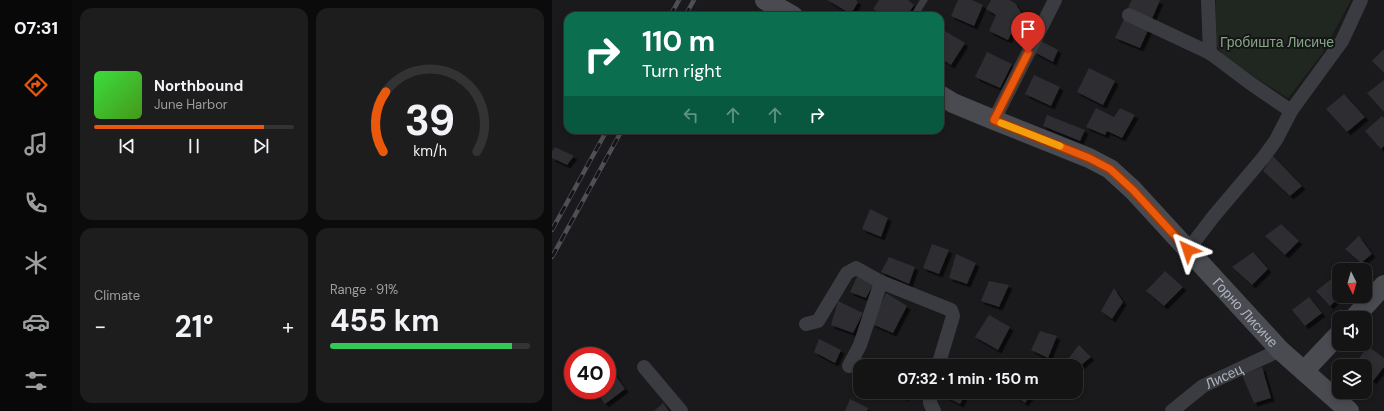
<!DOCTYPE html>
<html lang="en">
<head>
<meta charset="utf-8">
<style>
  :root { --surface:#141415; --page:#1d1d1e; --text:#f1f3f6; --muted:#9d9ea0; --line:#333334; --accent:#ea580c }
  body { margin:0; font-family:"DM Sans",sans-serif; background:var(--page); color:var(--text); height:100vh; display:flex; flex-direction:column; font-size:15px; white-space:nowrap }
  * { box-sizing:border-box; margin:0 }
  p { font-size:13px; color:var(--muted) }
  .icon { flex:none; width:22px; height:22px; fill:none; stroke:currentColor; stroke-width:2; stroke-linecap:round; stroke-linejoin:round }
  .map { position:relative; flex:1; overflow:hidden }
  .side { display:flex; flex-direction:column; gap:8px; padding:8px; background:#0b0b0c; width:480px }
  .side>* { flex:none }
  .hud { position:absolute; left:12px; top:12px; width:380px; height:122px; border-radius:12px; box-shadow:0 2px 6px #0003,0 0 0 1px var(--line); background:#0b6e4f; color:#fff; overflow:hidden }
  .needle { width:26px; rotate:175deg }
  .controls { position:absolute; left:780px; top:263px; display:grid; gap:8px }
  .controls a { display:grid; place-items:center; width:40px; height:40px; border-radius:8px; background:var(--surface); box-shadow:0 2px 6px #0003,0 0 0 1px var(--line); font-size:20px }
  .speed { position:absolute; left:12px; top:347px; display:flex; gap:8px; font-size:20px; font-weight:700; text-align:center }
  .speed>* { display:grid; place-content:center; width:52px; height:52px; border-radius:50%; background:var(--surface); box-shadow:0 2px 6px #0003,0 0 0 1px var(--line); line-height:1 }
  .speed .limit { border:6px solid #d22; background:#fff; color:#111 }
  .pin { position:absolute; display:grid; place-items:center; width:34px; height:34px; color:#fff; margin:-41px -17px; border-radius:50% 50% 50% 0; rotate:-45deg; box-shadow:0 0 4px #0007 }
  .pin .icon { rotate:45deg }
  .me { position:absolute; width:44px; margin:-22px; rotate:318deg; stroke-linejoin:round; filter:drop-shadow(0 0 3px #0008) }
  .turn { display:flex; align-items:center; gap:14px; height:84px; padding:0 12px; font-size:18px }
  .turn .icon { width:52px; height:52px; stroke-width:2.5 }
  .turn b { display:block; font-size:28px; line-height:34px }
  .lanes { display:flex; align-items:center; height:38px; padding:0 12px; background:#0003; justify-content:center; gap:20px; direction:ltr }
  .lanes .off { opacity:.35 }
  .big { font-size:30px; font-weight:700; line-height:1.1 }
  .side .widget { flex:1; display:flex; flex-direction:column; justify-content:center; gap:6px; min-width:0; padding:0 14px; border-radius:12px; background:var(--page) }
  .side .dial { align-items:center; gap:0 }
  .dial svg { height:104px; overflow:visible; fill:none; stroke:var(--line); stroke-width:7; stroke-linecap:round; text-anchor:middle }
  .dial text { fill:var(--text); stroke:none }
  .song { display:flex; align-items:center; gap:12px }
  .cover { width:48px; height:48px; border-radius:6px; background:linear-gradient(135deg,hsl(120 70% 55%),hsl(100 70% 35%)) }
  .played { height:4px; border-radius:2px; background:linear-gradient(90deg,var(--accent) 85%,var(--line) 85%) }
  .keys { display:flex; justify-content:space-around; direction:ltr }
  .heat { display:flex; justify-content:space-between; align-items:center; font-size:22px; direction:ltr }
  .charge { height:6px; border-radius:3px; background:linear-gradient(90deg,#34c759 91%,var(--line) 0) }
  .side .tiles { flex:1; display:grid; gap:8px; grid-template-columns:repeat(2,1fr) }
  .trip { position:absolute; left:301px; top:359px; width:230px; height:40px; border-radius:12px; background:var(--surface); box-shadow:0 2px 6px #0003,0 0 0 1px var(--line); font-weight:700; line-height:40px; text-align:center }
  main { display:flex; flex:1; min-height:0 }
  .tab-bar { display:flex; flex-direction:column; width:72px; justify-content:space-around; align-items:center; background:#080808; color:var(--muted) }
  .tab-bar .icon { width:28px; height:28px }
  .tab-bar .current { color:var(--accent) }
  .tab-bar b { font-size:18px; color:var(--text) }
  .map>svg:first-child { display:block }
  .green { fill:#202721 }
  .building { fill:#2d2d30; filter:url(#shadow) }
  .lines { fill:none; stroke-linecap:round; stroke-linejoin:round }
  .lane { stroke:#3b3c41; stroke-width:7 }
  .street { stroke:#3b3c41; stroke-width:14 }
  .secondary { stroke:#494b51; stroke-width:20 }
  .rail-casing { stroke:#4e5056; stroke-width:4.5 }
  .rail { stroke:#151517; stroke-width:3; stroke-dasharray:9; stroke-linecap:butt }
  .route-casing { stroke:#983908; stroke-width:10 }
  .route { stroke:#ea580c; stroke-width:7 }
  .slow { stroke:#f59e0b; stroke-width:7 }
  .labels { text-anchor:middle; stroke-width:4; stroke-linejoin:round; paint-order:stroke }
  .park-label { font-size:14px; fill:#86a587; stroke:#151517 }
  .street-label { font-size:14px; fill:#adb2bb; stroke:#151517 }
</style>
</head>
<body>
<main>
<nav class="tab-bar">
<b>07:31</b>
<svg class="icon current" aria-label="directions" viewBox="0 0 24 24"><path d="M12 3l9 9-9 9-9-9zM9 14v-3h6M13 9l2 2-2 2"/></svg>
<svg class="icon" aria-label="music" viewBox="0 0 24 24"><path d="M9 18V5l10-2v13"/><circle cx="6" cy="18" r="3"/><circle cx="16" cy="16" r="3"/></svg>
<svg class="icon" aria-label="phone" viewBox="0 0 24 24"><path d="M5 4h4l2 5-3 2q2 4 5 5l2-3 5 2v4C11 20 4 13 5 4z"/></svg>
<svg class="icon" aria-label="climate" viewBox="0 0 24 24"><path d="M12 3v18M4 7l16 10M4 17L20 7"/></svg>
<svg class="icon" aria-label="car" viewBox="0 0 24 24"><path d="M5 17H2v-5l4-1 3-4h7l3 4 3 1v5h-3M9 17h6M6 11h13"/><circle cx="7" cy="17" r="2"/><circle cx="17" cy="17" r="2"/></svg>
<svg class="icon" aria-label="filters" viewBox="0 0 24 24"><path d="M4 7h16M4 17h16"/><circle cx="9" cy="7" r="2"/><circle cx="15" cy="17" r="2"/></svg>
</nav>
<section class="side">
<div class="tiles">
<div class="widget">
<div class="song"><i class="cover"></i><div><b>Northbound</b><p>June Harbor</p></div></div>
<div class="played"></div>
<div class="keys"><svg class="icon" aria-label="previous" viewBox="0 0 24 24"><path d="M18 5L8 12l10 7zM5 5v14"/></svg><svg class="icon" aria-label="pause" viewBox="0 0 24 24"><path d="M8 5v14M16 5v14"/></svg><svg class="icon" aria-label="next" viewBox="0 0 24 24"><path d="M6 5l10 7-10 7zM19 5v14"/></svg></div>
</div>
<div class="widget dial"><svg viewBox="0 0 100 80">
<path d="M14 69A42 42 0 1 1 86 69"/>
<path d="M14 69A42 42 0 0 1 16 23" stroke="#ea580c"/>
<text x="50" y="56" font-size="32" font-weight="700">39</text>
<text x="50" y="72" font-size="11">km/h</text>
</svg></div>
<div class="widget"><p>Climate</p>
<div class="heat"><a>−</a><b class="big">21°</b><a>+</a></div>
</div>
<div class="widget"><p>Range · 91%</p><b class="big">455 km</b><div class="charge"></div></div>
</div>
</section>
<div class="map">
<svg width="832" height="411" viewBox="0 0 832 411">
  <defs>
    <filter id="shadow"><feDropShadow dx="3.5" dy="3.5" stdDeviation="0" flood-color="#0009"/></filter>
  </defs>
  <rect width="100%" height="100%" fill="#1a1a1c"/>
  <path class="green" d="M664 0H799L770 54 736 98 672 58 663 42Z"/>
  <g class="building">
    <path d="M275 0H304L306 2 299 14Z"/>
    <path d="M327 0H356L362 5 355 16H332L321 9Z"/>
    <path d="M406 0H420L431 5 422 26 399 16Z"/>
    <path d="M439 0H457L463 3 475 21 464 37 459 34 456 40 437 31 444 15 434 9Z"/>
    <path d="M580 0H608L600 19 576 7Z"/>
    <path d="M573 17 597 28 588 48 563 38Z"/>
    <path d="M393 31 413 43 399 65 388 58V39Z"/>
    <path d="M487 40 506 50 501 62 482 52Z"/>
    <path d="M832 49V73L820 61Z"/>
    <path d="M435 52 460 64 448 88 423 77Z"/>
    <path d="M537 68 563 81 551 105 525 92Z"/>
    <path d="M482 75 508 87 499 106 473 94Z"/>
    <path d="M832 80V112L815 93Z"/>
    <path d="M792 94 813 117 795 132 774 109Z"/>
    <path d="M544 108 562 117 568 108 583 115 570 138 555 131 553 135 534 127Z"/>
    <path d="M495 115 533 130 528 141 491 126Z"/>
    <path d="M830 116 832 118V146L829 149 813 131Z"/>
    <path d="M3 147 22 156 15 165 0 158V151Z"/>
    <path d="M721 156 750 186 738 196 711 171Z"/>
    <path d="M318 209 336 218 329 237 310 229Z"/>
    <path d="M729 224 747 241 733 255 713 236Z"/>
    <path d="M807 236 820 254 809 263 793 249Z"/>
    <path d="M380 244 397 250 387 274 371 268Z"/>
    <path d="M701 252 716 269 700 285 680 267Z"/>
    <path d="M404 254 424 263 415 284 397 278Z"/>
    <path d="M337 257 363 267 357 284 329 272Z"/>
    <path d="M613 271 631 287 612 306 594 291Z"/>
    <path d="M306 275 322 283 314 298 298 292Z"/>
    <path d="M779 279 787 287V296H788L778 306 764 291Z"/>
    <path d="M437 281 457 285 447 307 429 301Z"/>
    <path d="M562 288 571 302 560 319 549 311Z"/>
    <path d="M334 293 355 306 341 333 320 324Z"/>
    <path d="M757 297 770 313 753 326 740 310Z"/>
    <path d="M286 301 311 313 301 333 279 325Z"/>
    <path d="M437 315 458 327 446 350 423 337Z"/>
    <path d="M488 331 505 336 496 358 479 350Z"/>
    <path d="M267 339 289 350 283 363 262 352Z"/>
    <path d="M527 345 539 357 527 367 516 359Z"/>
    <path d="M816 346 832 358V367L821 381 813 374V366L802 365Z"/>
    <path d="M309 357 323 366H308V379L300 374Z"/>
    <path d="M55 364 73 389 53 404 43 390H55Z"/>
    <path d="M710 367 719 398 702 403 690 375Z"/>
    <path d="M339 392H355L353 398Z"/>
    <path d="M385 392H414L408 404Z"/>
    <path d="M458 392H481L473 403Z"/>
    <path d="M298 399 316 408 315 411H293Z"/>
    <path d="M111 403 117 411H102Z"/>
  </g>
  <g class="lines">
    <path class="lane" d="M362 16 372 0"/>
    <g class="street">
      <path d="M656 0 658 53"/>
      <path d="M577 15 658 53 698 83 739 111"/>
      <path d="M442 120 503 0"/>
      <path d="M636 250 661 217 711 158 724 140 739 111 790 41 809 0"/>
      <path d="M254 324 266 321 295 273 304 268 329 282 399 310 401 316 386 366"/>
      <path d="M297 366 308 345 329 282"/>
      <path d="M92 367 129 411"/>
      <path d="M378 392V403L382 411"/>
      <path id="s1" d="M620 411 651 386 728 350"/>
    </g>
    <g class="secondary">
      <path d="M213 0 241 16"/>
      <path id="s2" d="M388 95 401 103 442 120 537 158 558 169 581 190 728 350 797 411"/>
      <path d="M802 318 832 285"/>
      <path d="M752 371 787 334"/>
    </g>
    <defs>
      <g id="rail">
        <path d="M118 16 127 0"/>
        <path d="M133 16 142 0"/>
        <path d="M0 230 55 130"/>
        <path d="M0 257 70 130"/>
      </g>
    </defs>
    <use href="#rail" class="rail-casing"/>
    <use href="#rail" class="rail"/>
  </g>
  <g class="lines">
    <defs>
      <path id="route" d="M476 53 442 120 537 158 558 169 581 190 636 250"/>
    </defs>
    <use href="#route" class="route-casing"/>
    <use href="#route" class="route"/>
    <path class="slow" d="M449 123 508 146"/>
  </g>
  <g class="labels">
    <g class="park-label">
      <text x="725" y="47">Гробишта Лисиче</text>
    </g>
    <g class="street-label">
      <text dy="5" stroke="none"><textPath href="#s2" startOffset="383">Горно Лисиче</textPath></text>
      <text dy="5" stroke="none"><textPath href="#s1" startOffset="63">Лисец</textPath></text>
    </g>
  </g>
</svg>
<div class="controls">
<a><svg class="needle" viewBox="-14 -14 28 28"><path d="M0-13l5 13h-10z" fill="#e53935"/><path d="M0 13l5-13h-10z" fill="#9d9ea0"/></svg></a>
<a><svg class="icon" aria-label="sound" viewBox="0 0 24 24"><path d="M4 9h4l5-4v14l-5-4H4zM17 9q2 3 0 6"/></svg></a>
<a><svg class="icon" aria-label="layers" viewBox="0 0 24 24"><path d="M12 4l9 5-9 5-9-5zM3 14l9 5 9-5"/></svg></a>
</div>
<div class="speed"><div class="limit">40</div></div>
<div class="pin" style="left:476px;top:53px;background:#d93025"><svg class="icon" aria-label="arrive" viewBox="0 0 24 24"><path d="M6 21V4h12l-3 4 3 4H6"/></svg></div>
<svg class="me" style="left:636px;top:250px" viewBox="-20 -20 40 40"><path d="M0-17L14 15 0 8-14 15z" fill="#ea580c" stroke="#fff" stroke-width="4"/></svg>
<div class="trip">07:32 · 1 min · 150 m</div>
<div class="hud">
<div class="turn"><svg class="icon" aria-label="right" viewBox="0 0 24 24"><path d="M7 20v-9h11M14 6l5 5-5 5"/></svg><div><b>110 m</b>Turn right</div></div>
<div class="lanes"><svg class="icon off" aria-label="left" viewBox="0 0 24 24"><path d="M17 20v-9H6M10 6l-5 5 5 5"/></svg><svg class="icon off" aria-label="ahead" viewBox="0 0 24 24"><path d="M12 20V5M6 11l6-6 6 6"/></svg><svg class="icon off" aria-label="ahead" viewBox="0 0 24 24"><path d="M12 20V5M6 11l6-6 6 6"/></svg><svg class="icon" aria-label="right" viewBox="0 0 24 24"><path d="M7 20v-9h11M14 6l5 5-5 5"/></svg></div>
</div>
</div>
</main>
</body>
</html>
